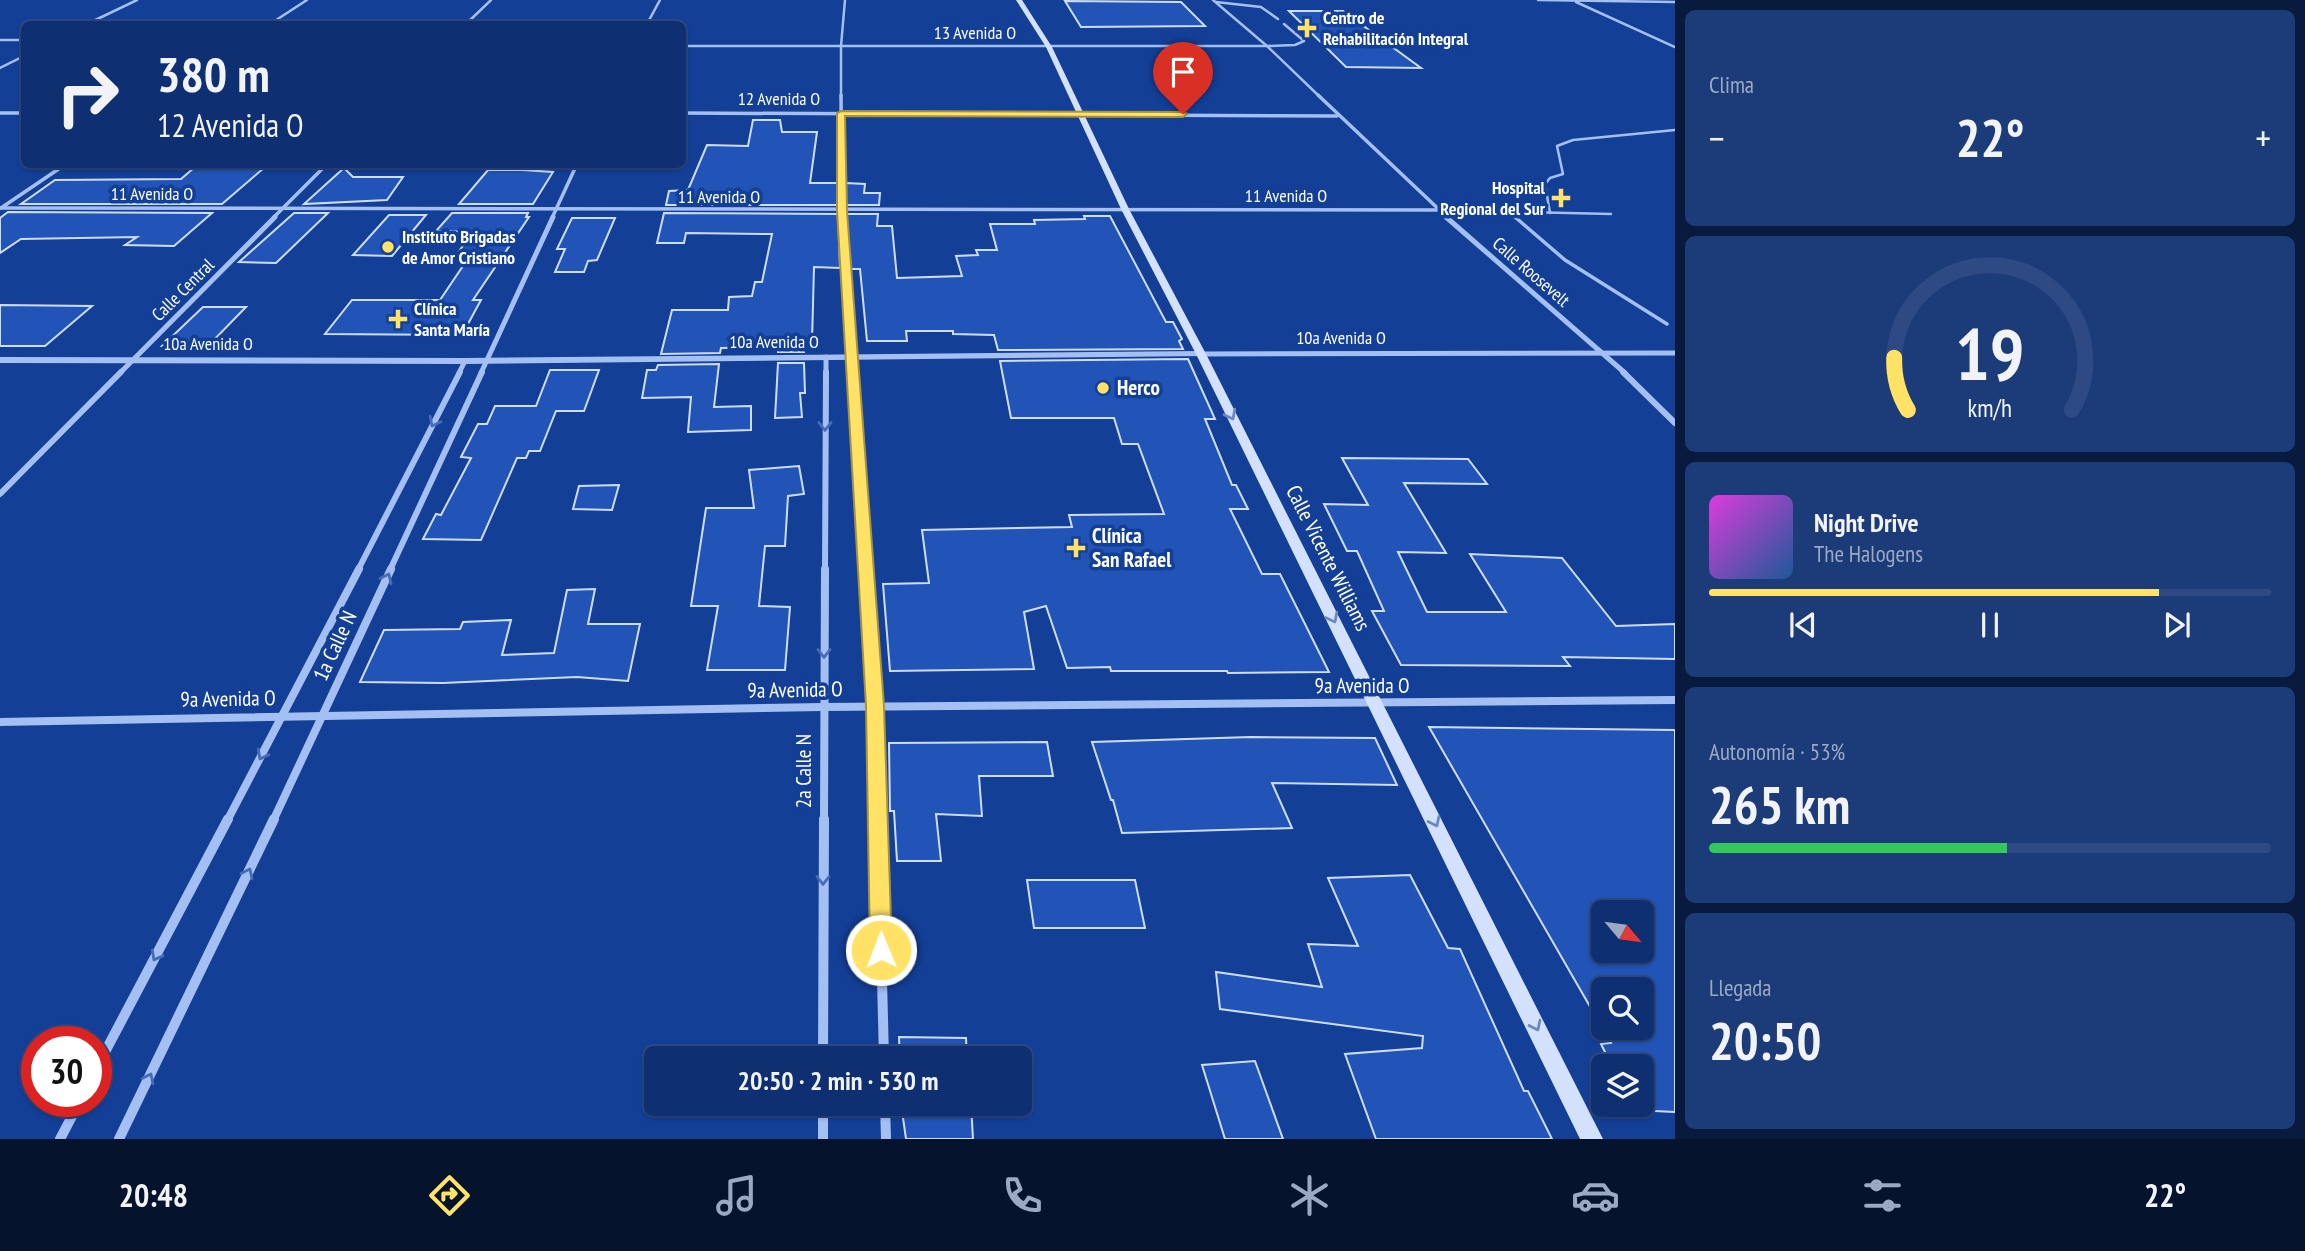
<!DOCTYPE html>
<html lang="es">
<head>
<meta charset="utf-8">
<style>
  :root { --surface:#0e2f71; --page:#1c3b79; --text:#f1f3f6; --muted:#9ba9c3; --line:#2e4a84; --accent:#ffe266 }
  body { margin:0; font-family:"PT Sans Narrow",sans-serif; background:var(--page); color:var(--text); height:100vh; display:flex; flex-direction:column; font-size:26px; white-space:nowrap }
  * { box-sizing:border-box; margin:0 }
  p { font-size:23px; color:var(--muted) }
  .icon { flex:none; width:38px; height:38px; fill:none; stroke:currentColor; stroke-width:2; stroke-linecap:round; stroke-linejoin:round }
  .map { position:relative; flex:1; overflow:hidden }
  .sheet { display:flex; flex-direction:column; gap:10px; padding:10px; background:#081a3e; width:630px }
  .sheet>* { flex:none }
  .hud { position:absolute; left:21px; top:21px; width:665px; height:147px; border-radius:10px; box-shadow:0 2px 5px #0004,0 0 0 2px var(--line); background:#0e2f71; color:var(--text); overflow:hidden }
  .needle { width:46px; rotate:119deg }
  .tools { position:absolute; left:1591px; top:900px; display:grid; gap:14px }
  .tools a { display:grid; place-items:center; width:63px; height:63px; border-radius:10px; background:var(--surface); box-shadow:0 2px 5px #0004,0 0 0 2px var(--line); font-size:35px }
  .speed { position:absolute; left:21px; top:1026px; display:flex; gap:14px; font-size:35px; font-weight:700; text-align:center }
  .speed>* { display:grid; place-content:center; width:91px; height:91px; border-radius:50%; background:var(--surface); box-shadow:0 2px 5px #0004,0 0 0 2px var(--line); line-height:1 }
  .speed .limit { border:10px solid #d22; background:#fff; color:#111 }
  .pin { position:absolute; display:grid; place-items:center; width:60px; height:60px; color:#fff; margin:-72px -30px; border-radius:50% 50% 50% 0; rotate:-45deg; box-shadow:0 0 7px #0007 }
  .pin .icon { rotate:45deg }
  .me { position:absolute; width:77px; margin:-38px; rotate:359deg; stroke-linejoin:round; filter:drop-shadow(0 0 5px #0008) }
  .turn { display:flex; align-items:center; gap:24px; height:147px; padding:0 21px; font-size:32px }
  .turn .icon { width:91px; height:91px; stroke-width:2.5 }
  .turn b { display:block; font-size:49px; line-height:60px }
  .big { font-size:52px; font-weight:800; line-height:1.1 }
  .sheet .card { flex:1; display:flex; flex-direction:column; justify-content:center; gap:10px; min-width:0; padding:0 24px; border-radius:10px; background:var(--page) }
  .sheet .dial { align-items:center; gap:0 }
  .dial svg { height:182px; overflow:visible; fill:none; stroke:var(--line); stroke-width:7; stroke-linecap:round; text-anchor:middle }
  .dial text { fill:var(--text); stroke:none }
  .song { display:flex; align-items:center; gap:21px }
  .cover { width:84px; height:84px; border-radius:10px; background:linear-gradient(135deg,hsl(300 70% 55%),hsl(210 70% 35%)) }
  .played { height:7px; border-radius:4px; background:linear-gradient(90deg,var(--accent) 80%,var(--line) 80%) }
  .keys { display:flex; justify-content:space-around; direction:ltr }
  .heat { display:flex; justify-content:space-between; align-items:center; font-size:38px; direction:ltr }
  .charge { height:10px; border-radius:5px; background:linear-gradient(90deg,#34c759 53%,var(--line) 0) }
  .trip { position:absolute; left:644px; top:1046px; width:388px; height:70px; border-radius:10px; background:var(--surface); box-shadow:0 2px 5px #0004,0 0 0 2px var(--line); font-weight:800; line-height:70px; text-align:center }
  .tab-bar { display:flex; height:112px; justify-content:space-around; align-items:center; background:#06132d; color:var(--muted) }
  .tab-bar .icon { width:49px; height:49px }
  .tab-bar .active { color:var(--accent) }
  .tab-bar b { font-size:32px; color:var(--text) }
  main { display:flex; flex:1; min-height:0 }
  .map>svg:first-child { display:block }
  .building { fill:#2154b6; stroke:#ccddfd; stroke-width:2; fill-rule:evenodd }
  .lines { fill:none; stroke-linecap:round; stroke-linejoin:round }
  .service-far1 { stroke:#a4c0f3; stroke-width:2.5 }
  .service { stroke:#a4c0f3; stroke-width:3.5 }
  .minor-far5 { stroke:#a4c0f3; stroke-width:2.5 }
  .minor-far4 { stroke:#a4c0f3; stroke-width:3.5 }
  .minor-far3 { stroke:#a4c0f3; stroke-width:5 }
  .minor-far2 { stroke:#a4c0f3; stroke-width:6 }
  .minor-far1 { stroke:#a4c0f3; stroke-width:8 }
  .minor { stroke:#a4c0f3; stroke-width:10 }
  .tertiary { fill:#a4c0f3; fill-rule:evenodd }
  .secondary { fill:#d3e1fc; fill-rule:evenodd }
  .oneway { stroke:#6988c4 }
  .oneway2 { stroke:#466cb7 }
  .route { fill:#ffe266; stroke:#a69342; stroke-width:2 }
  .poi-dot { fill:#ffe266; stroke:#133f97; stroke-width:2.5 }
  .labels { text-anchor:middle; stroke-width:7; stroke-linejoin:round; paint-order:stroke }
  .far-poi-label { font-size:18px; font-weight:bold; fill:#fff; stroke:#133f97; text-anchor:start }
  .far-street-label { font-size:18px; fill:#fff; stroke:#133f97 }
  .poi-label { font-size:21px; font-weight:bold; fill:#fff; stroke:#133f97; text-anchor:start }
  .street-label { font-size:21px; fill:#fff; stroke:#133f97 }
</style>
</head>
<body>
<main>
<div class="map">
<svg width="1675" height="1139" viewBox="0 0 1675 1139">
  <rect width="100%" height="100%" fill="#133f97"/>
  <g class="building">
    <path d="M1065 1 1181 2 1205 26 1081 27Z"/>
    <path d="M1289 11H1343L1421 68 1346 67Z"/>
    <path d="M753 120H780L782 132H817L810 183H837L838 205H666L669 191 688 190 707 145 748 146Z"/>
    <path d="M195 167H265L222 204H21L55 180 181 179Z"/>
    <path d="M344 168 353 177H403L387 200 304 204Z"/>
    <path d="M488 170H522L553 172 533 204H459Z"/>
    <path d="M846 183 865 184 864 193H880L879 205H846Z"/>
    <path d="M8 212 212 213 174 246 125 245 137 237 21 239 0 253V218Z"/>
    <path d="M294 213H328L276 263 239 262Z"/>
    <path d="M452 213H528L526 217H529L473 300H481L462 335 325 334 352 300H440L471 254H457L473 232 436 231Z"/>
    <path d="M664 213 838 214 840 268 814 267 812 343H804V352H778V347L721 348 720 353 661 354 672 310H728L729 297 752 296 755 282H762L772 234 686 233 684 243H657Z"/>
    <path d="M846 214H878L877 226H892L897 278 962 276 956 256 978 255 976 250H997L990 224H1035L1034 220 1085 219 1084 216H1110L1166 322H1173L1182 339 1179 341 1183 349 998 350 994 335 953 334V331H906L907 341H867L860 269H851Z"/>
    <path d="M389 215H426L392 256 353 255Z"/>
    <path d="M572 218H615L597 260 588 261 584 272H555L565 249H557Z"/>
    <path d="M0 305 92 306 45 346H0Z"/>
    <path d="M203 307H246L207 347 162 346Z"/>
    <path d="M1188 359 1215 419H1205L1232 485H1236L1248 509H1230L1262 574H1280L1329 672 1228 673 1227 671H1111L1110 667 1067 668 1046 606 1024 612 1034 669 890 671 883 584 929 583 922 530 1072 527 1069 515 1164 514 1138 444H1122L1114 418H1011L1000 361Z"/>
    <path d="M778 363H804L805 393H800L802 417 775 418Z"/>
    <path d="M719 364 714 407 751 406V430L688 432 691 397 642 398 647 370H656L658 365Z"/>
    <path d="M550 370H599L584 411H556L540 451H529L526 458H517L481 540 423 539 436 514 441 515 471 458 461 457 478 424H487L495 406H536Z"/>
    <path d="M1342 458 1468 459 1487 484 1404 483 1446 553 1398 552 1427 612H1506L1470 554 1562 558 1616 626 1675 624V659L1563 657 1570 666 1401 665 1372 611H1384L1357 551H1347L1324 504 1368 505Z"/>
    <path d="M799 466 804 494 788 496 785 546H765L759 606 790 607 785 670H707L718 606H691L706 508H754L749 470Z"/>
    <path d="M619 485 612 510 573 509 579 486Z"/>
    <path d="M595 589 588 624H640L628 681 577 677 443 683 360 682 384 630 460 629 463 622 511 620 502 655 554 653 567 590Z"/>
    <path d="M1429 727 1675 730V1112L1634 1110 1631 1104H1642V1066H1612L1601 1044 1611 1043ZM1603 912H1642V950H1603ZM1603 989H1642V1027H1603Z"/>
    <path d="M1251 737 1375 738 1397 785 1272 783 1292 828 1122 833 1113 800H1111L1092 742Z"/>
    <path d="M1047 742 1053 776H979L982 816 936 814 941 861H897L894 811H890L889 743Z"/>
    <path d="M1410 875 1448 948 1460 949 1524 1091H1528L1552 1139H1376L1345 1054 1422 1048 1423 1036 1220 1009 1216 972 1322 987 1308 944 1358 946 1328 878Z"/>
    <path d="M1027 880H1135L1145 928H1034Z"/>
    <path d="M899 1037 966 1038 967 1059H900Z"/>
    <path d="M1255 1061 1283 1139H1225L1202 1065Z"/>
    <path d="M901 1104H971L973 1139H906Z"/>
  </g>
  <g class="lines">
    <g class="service-far1">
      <path d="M1216 2 1261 7 1278 19"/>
      <path d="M1267 46 1295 45 1304 41 1284 24"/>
      <path d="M1438 210 1611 214"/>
      <path d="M1510 212 1517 218"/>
      <path d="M1550 213 1545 184 1550 178 1563 174 1557 146 1573 140 1675 130"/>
    </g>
    <path class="service" d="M1515 217 1565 260 1667 324"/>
    <g class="minor-far5">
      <path d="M1213 0 1267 46 1320 97"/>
      <path d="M1538 0 1675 2"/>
      <path d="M1576 2 1675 47"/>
      <path d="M87 24 137 0"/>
      <path d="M270 24 307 0"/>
      <path d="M466 24 491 0"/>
      <path d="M647 24 660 0"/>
      <path d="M0 40H24"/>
      <path d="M682 46H1266"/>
      <path d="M0 68 24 56"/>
      <path d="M841 97V46L845 0"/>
    </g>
    <g class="minor-far4">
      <path d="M841 95 842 218"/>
      <path d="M1318 95 1448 218"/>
      <path d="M0 113H24"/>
      <path d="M682 113 1337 116"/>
      <path d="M0 208 1438 210"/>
      <path d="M1 208 66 164"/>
      <path d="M273 218 327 164"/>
      <path d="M552 218 577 164"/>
    </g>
    <g class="minor-far3">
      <path d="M842 217 853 373"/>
      <path d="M1446 217 1625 373"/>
      <path d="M1201 354 1675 353"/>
      <path d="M120 373 275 217"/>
      <path d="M459 373 465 361"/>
      <path d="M481 373 553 217"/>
      <path d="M826 373V357"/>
    </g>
    <g class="minor-far2">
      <path d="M853 372 866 570"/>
      <path d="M1623 372 1675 423"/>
      <path d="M0 494 121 372"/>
      <path d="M358 570 460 372"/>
      <path d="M390 570 482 372"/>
      <path d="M825 570 826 372"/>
    </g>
    <g class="minor-far1">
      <path d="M866 569 875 707 878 821"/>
      <path d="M0 722 823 707 1675 700"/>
      <path d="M227 821 359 569"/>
      <path d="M273 821 391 569"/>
      <path d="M824 821 825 569"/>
    </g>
    <g class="minor">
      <path d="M878 819 884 1059"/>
      <path d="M823 1059 824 819"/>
      <path d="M96 1069 228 819"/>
      <path d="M823 1104V1139"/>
      <path d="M885 1104 886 1139"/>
      <path d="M60 1139 80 1101"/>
      <path d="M119 1139 274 819"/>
    </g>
    <path class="tertiary" d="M1201 351 1204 352V356L465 364 0 363V357L465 358Z"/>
    <path class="secondary" d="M1016 0H1022L1052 47 1129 209 1206 354 1603 1139H1580L1196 354 1121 209 1046 47Z"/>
  </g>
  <defs><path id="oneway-chevron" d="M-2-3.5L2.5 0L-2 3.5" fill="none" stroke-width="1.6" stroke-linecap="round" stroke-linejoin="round" transform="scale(1.75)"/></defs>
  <g class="oneway">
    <use href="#oneway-chevron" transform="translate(1231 415) rotate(63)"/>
    <use href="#oneway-chevron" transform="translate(1333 618) rotate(63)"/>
    <use href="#oneway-chevron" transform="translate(1435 822) rotate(64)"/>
    <use href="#oneway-chevron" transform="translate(1536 1026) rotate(64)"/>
  </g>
  <g class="oneway2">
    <use href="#oneway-chevron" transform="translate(434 422) rotate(117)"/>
    <use href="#oneway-chevron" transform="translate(825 426) rotate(90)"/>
    <use href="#oneway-chevron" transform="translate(387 578) rotate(-65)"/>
    <use href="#oneway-chevron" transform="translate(824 653) rotate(90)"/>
    <use href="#oneway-chevron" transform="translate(262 755) rotate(118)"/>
    <use href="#oneway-chevron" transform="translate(248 873) rotate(-64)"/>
    <use href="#oneway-chevron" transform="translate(823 880) rotate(90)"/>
    <use href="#oneway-chevron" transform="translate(156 956) rotate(118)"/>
    <use href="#oneway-chevron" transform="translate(149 1078) rotate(-64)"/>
  </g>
  <path class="route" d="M841 111 1183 112 1187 114 1183 117 845 116 847 211 884 706 892 950 889 958 881 961 873 958 870 950 866 706 837 211V113Z"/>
  <g class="poi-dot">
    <path d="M1303.5 17.5h7v7h7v7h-7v7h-7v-7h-7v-7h7z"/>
    <path d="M1557.5 187.5h7v7h7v7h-7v7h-7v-7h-7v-7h7z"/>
    <circle cx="388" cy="247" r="7"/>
    <path d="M394.5 308.5h7v7h7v7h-7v7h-7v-7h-7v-7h7z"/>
    <circle cx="1103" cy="388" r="7"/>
    <path d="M1072.5 537.5h7v7h7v7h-7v7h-7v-7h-7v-7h7z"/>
  </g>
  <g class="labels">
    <g class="far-poi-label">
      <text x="1323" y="24">Centro de<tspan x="1323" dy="21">Rehabilitación Integral</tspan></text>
      <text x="1545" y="194" text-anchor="end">Hospital<tspan x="1545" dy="21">Regional del Sur</tspan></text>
      <text x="402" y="243">Instituto Brigadas<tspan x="402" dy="21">de Amor Cristiano</tspan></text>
      <text x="414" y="315">Clínica<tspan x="414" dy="21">Santa María</tspan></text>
    </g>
    <g class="far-street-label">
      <text x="975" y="39">13 Avenida O</text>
      <text x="779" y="105">12 Avenida O</text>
      <text x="152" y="200">11 Avenida O</text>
      <text x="1286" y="202">11 Avenida O</text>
      <text x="719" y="203">11 Avenida O</text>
      <text transform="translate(1531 272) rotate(41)" y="6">Calle Roosevelt</text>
      <text transform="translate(183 290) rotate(-45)" y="6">Calle Central</text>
      <text x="1341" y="344">10a Avenida O</text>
      <text x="774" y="348">10a Avenida O</text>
      <text x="208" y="350">10a Avenida O</text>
    </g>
    <g class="poi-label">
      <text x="1117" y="395">Herco</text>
      <text x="1092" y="543">Clínica<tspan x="1092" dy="24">San Rafael</tspan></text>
    </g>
    <g class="street-label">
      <text transform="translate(1328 558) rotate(63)" y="7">Calle Vicente Williams</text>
      <text transform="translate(335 646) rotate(-65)" y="7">1a Calle N</text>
      <text x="1362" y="693">9a Avenida O</text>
      <text transform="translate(795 690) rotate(-1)" y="7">9a Avenida O</text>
      <text transform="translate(228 699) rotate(-1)" y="7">9a Avenida O</text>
      <text transform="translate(804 771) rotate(-90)" y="7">2a Calle N</text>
    </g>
  </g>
</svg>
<div class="tools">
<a><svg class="needle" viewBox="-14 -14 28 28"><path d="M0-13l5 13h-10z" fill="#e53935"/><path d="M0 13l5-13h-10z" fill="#9ba9c3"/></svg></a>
<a><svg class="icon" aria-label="search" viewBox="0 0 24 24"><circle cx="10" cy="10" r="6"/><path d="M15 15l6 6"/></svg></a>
<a><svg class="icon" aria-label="layers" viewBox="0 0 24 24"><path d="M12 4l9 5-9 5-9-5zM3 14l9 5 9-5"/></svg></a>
</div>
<div class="speed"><div class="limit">30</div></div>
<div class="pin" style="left:1183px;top:114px;background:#d93025"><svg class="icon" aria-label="arrive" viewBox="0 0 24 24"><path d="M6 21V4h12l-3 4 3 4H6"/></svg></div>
<svg class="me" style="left:881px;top:950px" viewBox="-20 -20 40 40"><circle r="17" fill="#ffe266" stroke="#fff" stroke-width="3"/><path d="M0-11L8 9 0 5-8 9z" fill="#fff"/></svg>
<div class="trip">20:50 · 2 min · 530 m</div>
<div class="hud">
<div class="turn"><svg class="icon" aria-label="right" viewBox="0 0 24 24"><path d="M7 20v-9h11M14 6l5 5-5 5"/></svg><div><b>380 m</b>12 Avenida O</div></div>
</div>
</div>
<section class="sheet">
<div class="card"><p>Clima</p>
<div class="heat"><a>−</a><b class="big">22°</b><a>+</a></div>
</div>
<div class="card dial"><svg viewBox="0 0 100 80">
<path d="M14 69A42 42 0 1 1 86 69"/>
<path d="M14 69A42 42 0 0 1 8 46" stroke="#ffe266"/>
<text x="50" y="56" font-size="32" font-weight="700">19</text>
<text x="50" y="72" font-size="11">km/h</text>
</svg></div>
<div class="card">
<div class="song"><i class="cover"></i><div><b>Night Drive</b><p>The Halogens</p></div></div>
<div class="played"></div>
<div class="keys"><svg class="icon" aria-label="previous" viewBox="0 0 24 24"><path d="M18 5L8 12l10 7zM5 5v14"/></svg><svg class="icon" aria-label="pause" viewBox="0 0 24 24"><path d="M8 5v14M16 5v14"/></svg><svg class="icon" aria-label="next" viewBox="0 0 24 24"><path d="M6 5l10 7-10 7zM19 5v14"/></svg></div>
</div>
<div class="card"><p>Autonomía · 53%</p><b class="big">265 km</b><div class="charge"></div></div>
<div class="card"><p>Llegada</p><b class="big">20:50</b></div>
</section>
</main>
<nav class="tab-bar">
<b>20:48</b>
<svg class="icon active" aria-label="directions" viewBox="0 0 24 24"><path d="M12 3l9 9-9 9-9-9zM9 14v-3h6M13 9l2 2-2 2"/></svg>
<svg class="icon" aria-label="music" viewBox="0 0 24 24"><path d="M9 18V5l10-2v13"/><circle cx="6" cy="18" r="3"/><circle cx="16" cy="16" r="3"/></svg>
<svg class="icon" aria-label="phone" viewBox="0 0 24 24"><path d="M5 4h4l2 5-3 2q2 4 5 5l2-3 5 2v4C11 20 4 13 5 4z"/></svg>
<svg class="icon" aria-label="climate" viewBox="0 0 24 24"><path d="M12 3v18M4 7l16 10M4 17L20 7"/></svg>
<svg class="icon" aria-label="car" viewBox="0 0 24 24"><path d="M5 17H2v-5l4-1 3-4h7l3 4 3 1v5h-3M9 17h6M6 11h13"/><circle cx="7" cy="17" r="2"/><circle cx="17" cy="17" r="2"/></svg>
<svg class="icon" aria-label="filters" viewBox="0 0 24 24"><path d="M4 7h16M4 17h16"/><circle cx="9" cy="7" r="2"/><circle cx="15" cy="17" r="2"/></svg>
<b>22°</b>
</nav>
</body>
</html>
